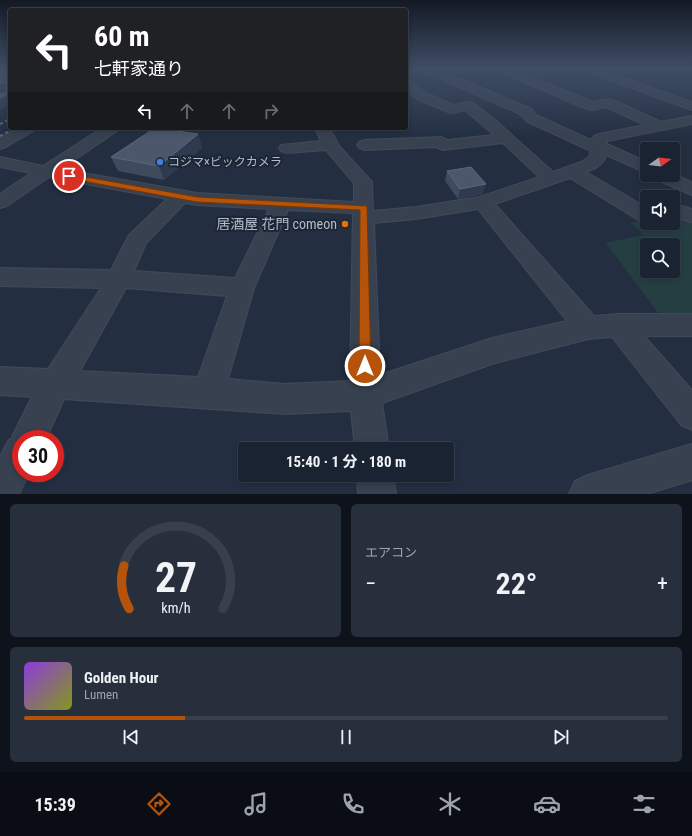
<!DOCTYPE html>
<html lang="ja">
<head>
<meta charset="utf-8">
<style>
  :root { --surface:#1a2331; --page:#272f3d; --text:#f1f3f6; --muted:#9fa4ab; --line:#38404d; --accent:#b45309 }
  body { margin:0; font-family:"Roboto Condensed","Noto Sans JP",sans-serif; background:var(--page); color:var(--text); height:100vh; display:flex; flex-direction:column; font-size:15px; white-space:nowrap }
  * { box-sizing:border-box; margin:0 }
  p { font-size:13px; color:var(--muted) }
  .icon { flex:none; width:22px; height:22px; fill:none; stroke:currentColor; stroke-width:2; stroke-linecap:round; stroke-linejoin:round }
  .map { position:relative; height:494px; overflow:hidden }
  .drawer { display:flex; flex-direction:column; gap:10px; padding:10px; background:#0e131b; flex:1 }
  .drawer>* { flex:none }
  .hud { position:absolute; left:8px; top:8px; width:400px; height:122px; border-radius:4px; box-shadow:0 2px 6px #0003,0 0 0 1px var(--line); background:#202124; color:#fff; overflow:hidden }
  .needle { width:26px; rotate:75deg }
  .tools { position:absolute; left:640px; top:142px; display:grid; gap:8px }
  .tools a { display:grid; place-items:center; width:40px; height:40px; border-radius:4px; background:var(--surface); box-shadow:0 2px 6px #0003,0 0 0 1px var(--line); font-size:20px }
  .speed { position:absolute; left:12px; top:430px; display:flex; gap:8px; font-size:20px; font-weight:700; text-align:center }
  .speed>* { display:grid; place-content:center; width:52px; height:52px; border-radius:50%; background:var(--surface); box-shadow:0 2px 6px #0003,0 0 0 1px var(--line); line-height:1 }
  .speed .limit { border:6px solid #d22; background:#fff; color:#111 }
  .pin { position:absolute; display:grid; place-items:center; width:34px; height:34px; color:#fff; margin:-17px; border:2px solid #fff; border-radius:50%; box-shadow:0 1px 4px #0007 }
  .me { position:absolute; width:44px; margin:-22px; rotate:0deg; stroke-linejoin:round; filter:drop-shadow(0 0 3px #0008) }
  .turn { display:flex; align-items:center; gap:14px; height:84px; padding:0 20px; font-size:18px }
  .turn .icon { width:52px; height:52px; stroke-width:2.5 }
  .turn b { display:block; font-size:28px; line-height:34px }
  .lanes { display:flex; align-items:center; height:38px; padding:0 20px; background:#0003; justify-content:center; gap:20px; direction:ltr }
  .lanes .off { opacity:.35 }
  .big { font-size:30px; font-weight:700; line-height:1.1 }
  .drawer .tile { flex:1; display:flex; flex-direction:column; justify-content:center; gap:6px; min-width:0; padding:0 14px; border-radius:6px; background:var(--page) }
  .drawer .dial { align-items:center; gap:0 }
  .dial svg { height:104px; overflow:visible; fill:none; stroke:var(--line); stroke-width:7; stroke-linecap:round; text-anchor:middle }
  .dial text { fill:var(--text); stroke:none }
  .song { display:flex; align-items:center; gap:12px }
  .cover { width:48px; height:48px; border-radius:6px; background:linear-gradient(135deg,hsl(270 70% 55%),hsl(70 70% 35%)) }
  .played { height:4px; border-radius:2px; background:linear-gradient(90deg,var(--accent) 25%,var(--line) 25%) }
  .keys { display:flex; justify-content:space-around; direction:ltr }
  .heat { display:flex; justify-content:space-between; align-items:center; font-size:22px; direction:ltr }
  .drawer .tiles { flex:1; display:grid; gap:10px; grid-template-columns:1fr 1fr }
  .tile:last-child { grid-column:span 2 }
  .trip { position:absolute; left:238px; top:442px; width:216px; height:40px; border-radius:4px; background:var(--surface); box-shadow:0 2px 6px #0003,0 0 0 1px var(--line); font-weight:700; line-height:40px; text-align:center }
  .tab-bar { display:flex; height:64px; justify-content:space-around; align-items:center; background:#0a0e14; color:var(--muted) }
  .tab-bar .icon { width:28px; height:28px }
  .tab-bar .selected { color:var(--accent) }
  .tab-bar b { font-size:18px; color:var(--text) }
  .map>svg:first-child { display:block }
  .green { fill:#253e42; fill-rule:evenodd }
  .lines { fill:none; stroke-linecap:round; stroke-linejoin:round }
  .minor-casing { stroke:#414a59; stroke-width:2 }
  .minor { fill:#374150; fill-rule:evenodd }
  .rail { stroke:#596578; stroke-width:2; stroke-dasharray:3 3; stroke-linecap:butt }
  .wall { fill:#3e4b5f }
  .shaded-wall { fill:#2e3b4e }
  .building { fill:#4b586b; stroke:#5b677a }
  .route { fill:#b45309; stroke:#753606 }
  .shop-dot { fill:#3f7fe0; stroke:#1c2635; stroke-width:1.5 }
  .food-dot { fill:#e8710a; stroke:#1c2635; stroke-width:1.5 }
  .labels { text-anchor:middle; stroke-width:4; stroke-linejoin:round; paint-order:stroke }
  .far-poi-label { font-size:12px; fill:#b4bccb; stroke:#1c2635; text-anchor:start }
  .poi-label { font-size:14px; fill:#b4bccb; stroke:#1c2635; text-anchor:end }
</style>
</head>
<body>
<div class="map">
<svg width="692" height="494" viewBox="0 0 692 494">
  <rect width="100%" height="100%" fill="#232f41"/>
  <path class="green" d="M673 217 692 219V317L662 318 606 243 644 235 631 223 646 219 647 223H673ZM647 245H673V271H647Z"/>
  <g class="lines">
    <defs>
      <g id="minor">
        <path d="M420 68H434L532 109 536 115 591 140 594 136 599 134 645 125 606 107 592 110 587 109 495 70 494 68H508L593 102 608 99 613 100 661 122 692 116V124L607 141V144L647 162V173L606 155C604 165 594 169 586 172L647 208 648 223 640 221 570 178 495 204 594 316 618 314H692V336H644L692 390V430L681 425 612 337 588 339 492 364 382 403 389 449H355L351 411 285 414 64 399 46 439H21V473H29L19 494H0V456L9 440 11 439 32 397 0 395V367L48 369 101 288 0 286V268L111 270 129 235 167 199 49 177 7 206 0 208V194L31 173 0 167V157L43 166 102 128H119L117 131 61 169 197 193 354 202V183L326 150 287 153 281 151 279 148 281 145 321 141 315 128H329L340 147 372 182 373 211 416 207 480 197 539 177 503 143 443 150 436 147 365 150 359 148 357 145 359 142 365 140 441 137 447 140 494 135 465 110 453 113 448 112 417 99 406 90V80L410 81 425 93 454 105 468 102 473 103 494 119 553 172 581 162 589 157 591 151 526 121 522 115 421 70ZM185 203 197 205 269 209 235 278 134 271 146 243ZM478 209 567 321 492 338 380 375 374 223 416 219ZM288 210 353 213 350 381 285 384 228 379 254 288ZM126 288 227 296 198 377 80 371Z"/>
        <path d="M582 68H596L692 102V110L583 70Z"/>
        <path d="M17 128H35L33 131 6 147 0 149V138Z"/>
        <path d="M673 174 692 182V195L655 179 652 175Z"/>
        <path d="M678 205 692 209V222L678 218 673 219V206Z"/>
        <path d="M692 444V480L647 494H569L575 481 588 475Z"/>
        <path d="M357 475H393L396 494H358Z"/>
      </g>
    </defs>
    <use href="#minor" class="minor-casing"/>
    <use href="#minor" class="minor"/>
    <g class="rail">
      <path d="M0 124 10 119"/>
      <path d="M0 136 15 128"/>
    </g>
  </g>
  <g class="wall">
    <path d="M10 68V105L0 109Z"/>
    <path d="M198 134 202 148 164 180 118 171 111 157Z"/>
    <path d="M447 171 483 194 458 199 445 181Z"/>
  </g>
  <g class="shaded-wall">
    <path d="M6 82 10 91 0 94V84Z"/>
    <path d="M6 95 10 101V105L0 109V98Z"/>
    <path d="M198 134 202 148 164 180 159 166Z"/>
    <path d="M486 184 483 194 458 199 460 189Z"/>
  </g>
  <g class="building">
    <path d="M0 68H10V96L6 95 0 98V94L6 92V82L0 84Z"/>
    <path d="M155 128 198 134 159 166 111 157Z"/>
    <path d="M471 167 486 184 460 189 447 171Z"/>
  </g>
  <linearGradient id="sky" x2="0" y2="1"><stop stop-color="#131a24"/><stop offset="0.5" stop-color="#3f4d65"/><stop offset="1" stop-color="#3f4d65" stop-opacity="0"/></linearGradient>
  <rect width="692" height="137" fill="url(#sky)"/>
  <path class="route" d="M69 174 197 197 367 206 371 366 370 370 365 371 361 370 359 366 360 210 197 202 66 178V175Z"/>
  <circle class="shop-dot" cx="160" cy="162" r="4"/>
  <circle class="food-dot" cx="345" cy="224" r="4"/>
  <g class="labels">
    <g class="far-poi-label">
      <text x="168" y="166">コジマ×ビックカメラ</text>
    </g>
    <g class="poi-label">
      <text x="337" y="229">居酒屋 花門 comeon</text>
    </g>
  </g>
</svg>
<div class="tools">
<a><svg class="needle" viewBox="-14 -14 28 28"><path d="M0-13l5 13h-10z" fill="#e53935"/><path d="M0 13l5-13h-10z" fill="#9fa4ab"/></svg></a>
<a><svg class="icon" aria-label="sound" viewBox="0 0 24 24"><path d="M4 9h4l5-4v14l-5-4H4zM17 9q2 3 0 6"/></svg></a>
<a><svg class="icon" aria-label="search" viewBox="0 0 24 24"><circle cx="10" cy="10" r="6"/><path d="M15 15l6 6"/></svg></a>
</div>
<div class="speed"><div class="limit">30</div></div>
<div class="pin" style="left:69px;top:176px;background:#d93025"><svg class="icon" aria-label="arrive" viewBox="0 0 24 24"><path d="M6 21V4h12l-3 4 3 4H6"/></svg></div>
<svg class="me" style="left:365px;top:366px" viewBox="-20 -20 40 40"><circle r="17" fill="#b45309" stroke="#fff" stroke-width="3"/><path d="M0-11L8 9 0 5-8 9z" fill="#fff"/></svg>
<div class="trip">15:40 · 1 分 · 180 m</div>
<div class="hud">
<div class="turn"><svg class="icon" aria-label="left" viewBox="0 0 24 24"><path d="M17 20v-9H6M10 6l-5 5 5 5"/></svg><div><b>60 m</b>七軒家通り</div></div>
<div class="lanes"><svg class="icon" aria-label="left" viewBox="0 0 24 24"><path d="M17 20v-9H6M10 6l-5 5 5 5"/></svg><svg class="icon off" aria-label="ahead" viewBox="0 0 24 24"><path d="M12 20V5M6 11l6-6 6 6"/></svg><svg class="icon off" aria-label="ahead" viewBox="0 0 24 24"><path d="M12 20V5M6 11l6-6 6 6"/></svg><svg class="icon off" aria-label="right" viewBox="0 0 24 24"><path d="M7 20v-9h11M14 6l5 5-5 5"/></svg></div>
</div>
</div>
<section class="drawer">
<div class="tiles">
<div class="tile dial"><svg viewBox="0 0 100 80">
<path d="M14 69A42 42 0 1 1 86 69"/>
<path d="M14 69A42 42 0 0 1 10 36" stroke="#b45309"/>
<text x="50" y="56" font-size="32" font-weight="700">27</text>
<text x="50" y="72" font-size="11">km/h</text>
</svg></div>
<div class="tile"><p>エアコン</p>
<div class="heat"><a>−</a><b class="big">22°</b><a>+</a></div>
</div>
<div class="tile">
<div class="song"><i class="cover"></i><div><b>Golden Hour</b><p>Lumen</p></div></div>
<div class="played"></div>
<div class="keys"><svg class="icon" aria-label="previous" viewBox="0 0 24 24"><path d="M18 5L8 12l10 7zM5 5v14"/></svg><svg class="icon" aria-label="pause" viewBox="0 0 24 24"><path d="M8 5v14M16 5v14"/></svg><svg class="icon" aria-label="next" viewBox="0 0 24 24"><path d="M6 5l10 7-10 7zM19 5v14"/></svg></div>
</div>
</div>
</section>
<nav class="tab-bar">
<b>15:39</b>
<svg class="icon selected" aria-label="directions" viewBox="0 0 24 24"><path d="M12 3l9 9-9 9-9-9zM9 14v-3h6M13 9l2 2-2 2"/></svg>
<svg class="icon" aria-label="music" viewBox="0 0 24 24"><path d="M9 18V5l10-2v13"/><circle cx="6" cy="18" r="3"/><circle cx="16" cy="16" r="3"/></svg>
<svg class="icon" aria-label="phone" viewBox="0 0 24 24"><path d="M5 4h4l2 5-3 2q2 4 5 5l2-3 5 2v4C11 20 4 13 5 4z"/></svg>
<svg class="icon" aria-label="climate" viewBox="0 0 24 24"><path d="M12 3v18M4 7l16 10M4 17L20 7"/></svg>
<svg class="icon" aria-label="car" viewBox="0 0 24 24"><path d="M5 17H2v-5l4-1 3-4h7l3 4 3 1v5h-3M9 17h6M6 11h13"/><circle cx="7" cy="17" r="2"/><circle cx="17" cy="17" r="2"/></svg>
<svg class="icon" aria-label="filters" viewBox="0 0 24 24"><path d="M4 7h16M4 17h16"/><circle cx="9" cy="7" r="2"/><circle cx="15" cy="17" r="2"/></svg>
</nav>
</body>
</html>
